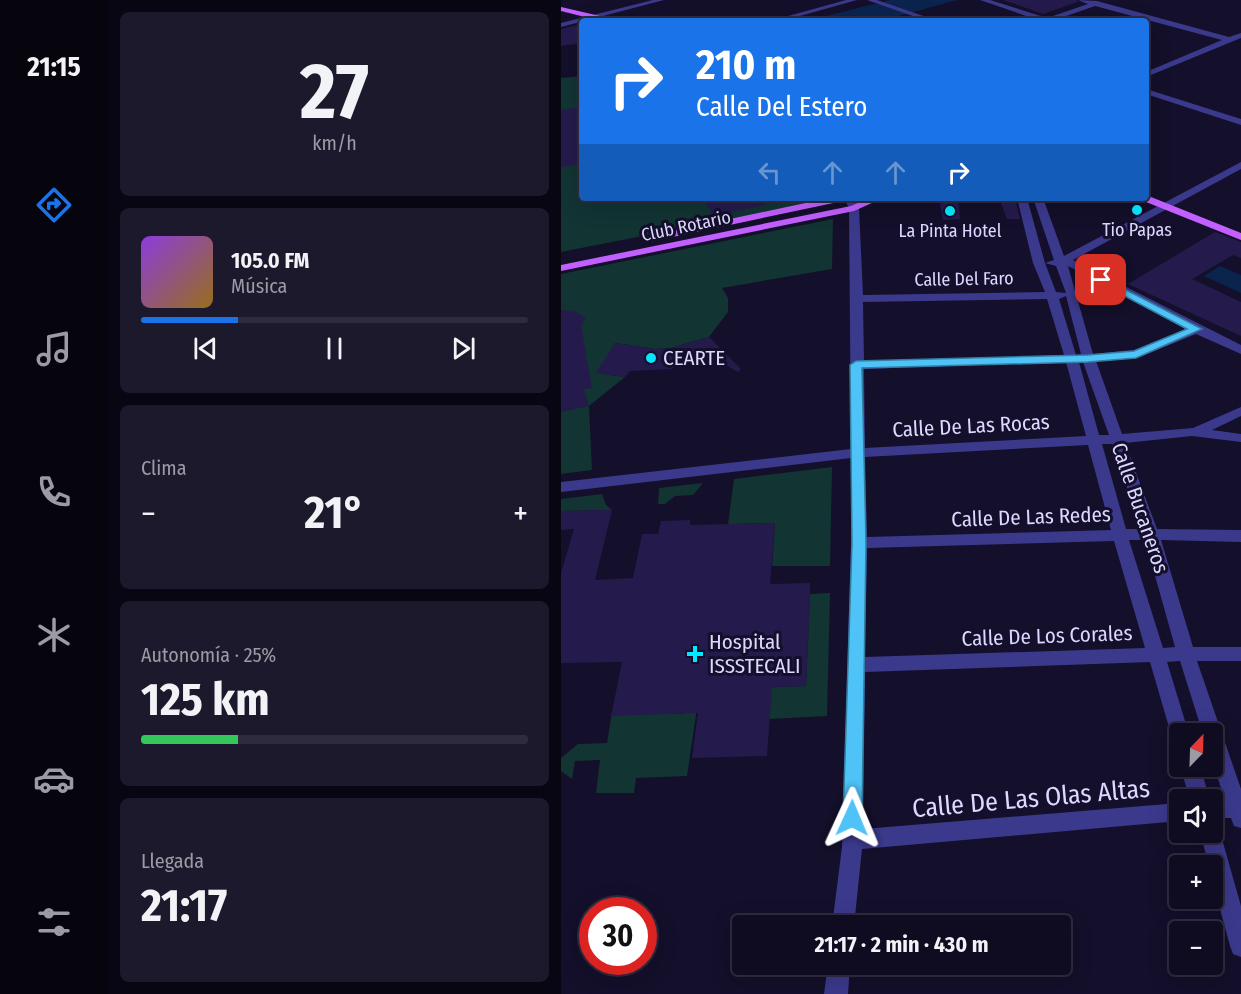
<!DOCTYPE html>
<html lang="es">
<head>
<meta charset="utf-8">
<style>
  :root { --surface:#0f0b20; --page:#1d192d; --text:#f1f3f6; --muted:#9b9ba5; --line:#2f2b3e; --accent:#1a73e8 }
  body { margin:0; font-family:"Fira Sans Condensed",sans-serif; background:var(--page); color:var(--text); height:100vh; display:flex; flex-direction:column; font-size:22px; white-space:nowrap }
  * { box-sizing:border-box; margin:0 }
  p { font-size:20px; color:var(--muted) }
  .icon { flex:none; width:33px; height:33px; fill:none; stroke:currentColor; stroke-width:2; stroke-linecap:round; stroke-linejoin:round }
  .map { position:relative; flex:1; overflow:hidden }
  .side { display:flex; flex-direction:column; gap:12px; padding:12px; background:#080612; width:453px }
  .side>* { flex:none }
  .banner { position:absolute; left:18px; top:18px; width:570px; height:183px; border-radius:6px; box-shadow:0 6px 24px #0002,0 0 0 2px var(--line); background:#1a73e8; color:#fff; overflow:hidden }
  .needle { width:39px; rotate:23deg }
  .buttons { position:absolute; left:608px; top:723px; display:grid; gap:12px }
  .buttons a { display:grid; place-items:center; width:54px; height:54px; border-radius:6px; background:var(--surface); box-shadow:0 6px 24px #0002,0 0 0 2px var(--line); font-size:30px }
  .speed { position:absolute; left:18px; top:897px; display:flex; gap:12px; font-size:30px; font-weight:700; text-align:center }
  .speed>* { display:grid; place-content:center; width:78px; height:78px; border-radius:50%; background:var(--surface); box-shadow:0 6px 24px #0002,0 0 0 2px var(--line); line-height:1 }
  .speed .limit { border:9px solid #d22; background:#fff; color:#111 }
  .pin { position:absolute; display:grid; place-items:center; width:51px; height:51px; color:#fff; margin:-26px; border-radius:12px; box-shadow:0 3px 9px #0006 }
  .me { position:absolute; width:66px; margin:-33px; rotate:1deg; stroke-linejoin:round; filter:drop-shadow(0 0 4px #0008) }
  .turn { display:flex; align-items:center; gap:21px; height:126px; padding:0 18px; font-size:27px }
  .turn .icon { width:78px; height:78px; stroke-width:2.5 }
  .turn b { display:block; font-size:42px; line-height:51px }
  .lanes { display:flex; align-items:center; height:57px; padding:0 18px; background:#0003; justify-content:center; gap:30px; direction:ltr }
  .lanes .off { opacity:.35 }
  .big { font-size:45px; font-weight:700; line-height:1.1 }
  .side .card { flex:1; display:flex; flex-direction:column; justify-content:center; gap:9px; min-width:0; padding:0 21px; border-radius:9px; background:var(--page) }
  .side .dial { align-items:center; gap:0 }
  .dial b { font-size:78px; line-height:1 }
  .song { display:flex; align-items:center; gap:18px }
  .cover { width:72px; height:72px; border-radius:9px; background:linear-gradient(135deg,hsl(270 70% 55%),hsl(40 70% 35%)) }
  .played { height:6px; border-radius:3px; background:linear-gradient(90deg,var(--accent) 25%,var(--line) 25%) }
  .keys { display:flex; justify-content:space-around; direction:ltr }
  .heat { display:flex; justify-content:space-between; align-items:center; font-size:33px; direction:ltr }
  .charge { height:9px; border-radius:4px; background:linear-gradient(90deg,#34c759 25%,var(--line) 0) }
  .trip { position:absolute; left:171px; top:915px; width:339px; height:60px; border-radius:6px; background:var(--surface); box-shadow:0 6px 24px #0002,0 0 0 2px var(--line); font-weight:700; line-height:60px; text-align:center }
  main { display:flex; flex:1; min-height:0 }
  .menu { display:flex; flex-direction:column; width:108px; justify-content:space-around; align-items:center; background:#06040d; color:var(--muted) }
  .menu .icon { width:42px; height:42px }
  .menu .selected { color:var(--accent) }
  .menu b { font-size:27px; color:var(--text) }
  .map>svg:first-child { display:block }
  .green { fill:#123433 }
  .water { fill:#0a244e }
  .building { fill:#241b4c }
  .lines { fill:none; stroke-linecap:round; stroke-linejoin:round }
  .minor { fill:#3b398b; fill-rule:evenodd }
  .major { fill:#c25fff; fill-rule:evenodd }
  .route { fill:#4fc3f7; stroke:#337fa1; stroke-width:1.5 }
  .poi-dot { fill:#04e8ff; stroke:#140f2a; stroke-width:2 }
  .labels { text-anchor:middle; stroke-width:6; stroke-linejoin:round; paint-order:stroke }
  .far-street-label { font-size:18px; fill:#dcd8ff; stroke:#140f2a }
  .far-poi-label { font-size:18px; fill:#dcd8ff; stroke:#140f2a }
  .poi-label { font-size:21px; fill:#dcd8ff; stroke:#140f2a; text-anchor:start }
  .street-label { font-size:21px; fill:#dcd8ff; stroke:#140f2a }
  .near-street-label { font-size:26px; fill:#dcd8ff; stroke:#140f2a }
</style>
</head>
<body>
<main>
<nav class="menu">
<b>21:15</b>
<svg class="icon selected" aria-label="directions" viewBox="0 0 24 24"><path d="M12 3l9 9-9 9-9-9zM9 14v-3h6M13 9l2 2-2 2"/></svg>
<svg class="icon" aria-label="music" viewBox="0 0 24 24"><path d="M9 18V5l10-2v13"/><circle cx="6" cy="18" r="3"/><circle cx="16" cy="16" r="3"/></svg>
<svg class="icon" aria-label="phone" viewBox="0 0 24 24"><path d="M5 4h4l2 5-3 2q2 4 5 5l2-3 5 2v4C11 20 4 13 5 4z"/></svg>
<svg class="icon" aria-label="climate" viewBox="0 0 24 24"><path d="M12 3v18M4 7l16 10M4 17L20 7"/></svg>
<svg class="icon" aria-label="car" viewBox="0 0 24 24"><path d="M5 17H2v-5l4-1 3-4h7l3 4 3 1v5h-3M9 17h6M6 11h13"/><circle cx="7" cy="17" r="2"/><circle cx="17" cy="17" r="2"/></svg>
<svg class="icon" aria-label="filters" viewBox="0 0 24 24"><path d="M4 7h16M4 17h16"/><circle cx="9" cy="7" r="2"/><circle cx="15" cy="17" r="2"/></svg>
</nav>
<section class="side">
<div class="card dial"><b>27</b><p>km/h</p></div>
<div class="card">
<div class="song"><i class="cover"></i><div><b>105.0 FM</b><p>Música</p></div></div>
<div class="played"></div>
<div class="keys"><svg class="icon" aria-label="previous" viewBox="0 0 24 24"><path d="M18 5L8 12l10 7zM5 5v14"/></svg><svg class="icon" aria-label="pause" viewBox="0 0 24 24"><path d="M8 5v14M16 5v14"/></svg><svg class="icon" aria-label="next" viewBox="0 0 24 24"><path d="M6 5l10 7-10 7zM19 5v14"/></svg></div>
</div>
<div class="card"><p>Clima</p>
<div class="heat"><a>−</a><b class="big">21°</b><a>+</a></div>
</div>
<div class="card"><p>Autonomía · 25%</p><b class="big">125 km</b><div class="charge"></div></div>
<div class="card"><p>Llegada</p><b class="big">21:17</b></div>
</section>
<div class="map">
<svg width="680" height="994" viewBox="0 0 680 994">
  <rect width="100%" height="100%" fill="#140f2a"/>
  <g class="green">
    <path d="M21 76V198L269 199 0 252V78Z"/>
    <path d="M272 219 271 269 161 288 167 298V312L148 337 110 348 94 349 54 343 37 373 64 377 28 406 31 470 0 474V274Z"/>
    <path d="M271 467 269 566H211L214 523 167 524 173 479Z"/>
    <path d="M142 483 132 495 114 496 104 504H97L98 488Z"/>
    <path d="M41 494 45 505 51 510 0 511V499Z"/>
    <path d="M269 593 266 716 209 719 187 688 245 686 249 594Z"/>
    <path d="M144 654 126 776 75 778 73 793H35L39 760 14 761 11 779 0 771V758L17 744 46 743 51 712 122 714 126 686Z"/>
  </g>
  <g class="water">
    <path d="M329 0H396L320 21H245Z"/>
    <path d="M659 266 680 275V293L643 276Z"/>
  </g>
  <g class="building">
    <path d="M442 0H515L517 2 482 14Z"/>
    <path d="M21 24V43L0 46V29Z"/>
    <path d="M21 107V164L0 167V110Z"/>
    <path d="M141 198H206V205L153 216Z"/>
    <path d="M378 198H397L399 219 382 220Z"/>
    <path d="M438 198H454L459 219H446Z"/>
    <path d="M654 232 680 242V258L672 255 631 279 680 302V336L567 284Z"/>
    <path d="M0 310 14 311 25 318 20 325 31 388 23 389 28 406 0 412Z"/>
    <path d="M148 337 180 369 177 372 147 355 110 369 69 371 64 377 35 373 54 343 94 349 110 348Z"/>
    <path d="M51 510 34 580 72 578 81 534H97L100 521 129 520V525L214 523 209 584 249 583V594L245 686 211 687 206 756 131 758 137 713 50 716 61 662 0 663V573L13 529 0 530V511Z"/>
  </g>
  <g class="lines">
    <g class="minor">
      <path d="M92 0H103L0 27V23Z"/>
      <path d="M285 0H296L221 21H209Z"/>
      <path d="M306 0H316L377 21H366Z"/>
      <path d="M419 0H429L486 18 527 4 517 0 536 1 668 37 680 33V38L585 77V72L661 40 534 6 491 21H480Z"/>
      <path d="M585 89 680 119V125L585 94Z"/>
      <path d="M680 162V169L512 260 680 345V354L635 334 579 357 535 361 561 434 632 428 680 407V416L651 430 680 434V442L631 436 564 443 596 529 680 530V542L600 540 632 647H680V661H636L680 789V828L673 826 670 818H651V800H664L651 761V734H642L619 661 606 662 628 734H618V742L612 740 610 734 589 662 304 672 302 829 618 803V821L301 849 293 926H271L281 847 290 543V458L0 492V482L290 449 288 208 283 198H293L298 208 302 295 484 292 472 263 456 198H466L484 263 493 260 472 198H482L503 256ZM484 263 495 266 505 293 495 292ZM507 266 625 329 573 350 532 354ZM505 296 520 354 515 355 498 299ZM486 299 503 355 303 361 302 302ZM505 362 525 436 304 448 303 369ZM518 362H522L548 435H538ZM541 444H551L580 529H565ZM527 445 550 530 306 537 304 457ZM568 540H584L614 647 602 648ZM553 541 584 648 304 657 306 548Z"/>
      <path d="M619 766H639L649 800H629Z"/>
      <path d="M651 823 656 825 659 832 680 906V957L672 954 669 946 651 879V866H648L639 832H651Z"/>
      <path d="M267 964H289L287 994H263Z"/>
    </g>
    <g class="major">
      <path d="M0 7 52 19 53 21H40L0 11Z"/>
      <path d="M585 195 680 233V240L580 200 579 198H585Z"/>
      <path d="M268 198H287L282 201 88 242 83 239 88 236Z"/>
      <path d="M308 198H322L293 211 0 271V265L290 206Z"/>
    </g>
  </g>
  <path class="route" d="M540 277 641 329 575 358 527 362 301 368 305 543 301 818 298 824 291 827 285 824 282 818 291 543 289 365 295 361 527 355 573 351 626 329 537 282 535 280Z"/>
  <g class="poi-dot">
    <circle cx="576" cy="210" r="6"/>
    <circle cx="389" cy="211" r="6"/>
    <circle cx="90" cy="358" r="6"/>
    <path d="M131 645h6v6h6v6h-6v6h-6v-6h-6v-6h6z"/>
  </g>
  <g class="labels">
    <g class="far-street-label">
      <text transform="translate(125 226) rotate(-12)" y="6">Club Rotario</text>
      <text transform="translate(403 279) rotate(-1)" y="6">Calle Del Faro</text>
    </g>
    <g class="far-poi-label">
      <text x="576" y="236">Tio Papas</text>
      <text x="389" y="237">La Pinta Hotel</text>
    </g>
    <g class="poi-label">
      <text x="102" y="365">CEARTE</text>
      <text x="148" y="649">Hospital<tspan x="148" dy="24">ISSSTECALI</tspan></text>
    </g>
    <g class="street-label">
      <text transform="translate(410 426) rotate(-3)" y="7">Calle De Las Rocas</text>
      <text transform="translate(579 508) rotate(71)" y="7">Calle Bucaneros</text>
      <text transform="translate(470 517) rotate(-2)" y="7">Calle De Las Redes</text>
      <text transform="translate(486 636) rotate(-2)" y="7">Calle De Los Corales</text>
    </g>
    <g class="near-street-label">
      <text transform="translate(470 798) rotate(-5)" y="9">Calle De Las Olas Altas</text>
    </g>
  </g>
</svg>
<div class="buttons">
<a><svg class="needle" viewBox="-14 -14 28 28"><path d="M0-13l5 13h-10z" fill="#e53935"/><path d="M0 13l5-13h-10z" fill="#9b9ba5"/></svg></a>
<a><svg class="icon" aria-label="sound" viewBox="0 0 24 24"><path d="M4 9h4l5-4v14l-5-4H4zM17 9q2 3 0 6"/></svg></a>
<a>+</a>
<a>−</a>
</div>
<div class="speed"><div class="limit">30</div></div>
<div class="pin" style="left:540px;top:280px;background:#d93025"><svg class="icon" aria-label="arrive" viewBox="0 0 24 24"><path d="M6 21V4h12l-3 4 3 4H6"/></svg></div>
<svg class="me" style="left:291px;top:818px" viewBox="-20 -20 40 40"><path d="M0-17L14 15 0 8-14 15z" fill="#4fc3f7" stroke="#fff" stroke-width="4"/></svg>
<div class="trip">21:17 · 2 min · 430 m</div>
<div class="banner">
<div class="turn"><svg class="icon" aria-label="right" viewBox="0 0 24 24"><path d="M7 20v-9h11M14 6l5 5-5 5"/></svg><div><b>210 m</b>Calle Del Estero</div></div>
<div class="lanes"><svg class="icon off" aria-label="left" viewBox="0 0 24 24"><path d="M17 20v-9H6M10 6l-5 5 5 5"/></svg><svg class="icon off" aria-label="ahead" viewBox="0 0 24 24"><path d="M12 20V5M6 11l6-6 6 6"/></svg><svg class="icon off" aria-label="ahead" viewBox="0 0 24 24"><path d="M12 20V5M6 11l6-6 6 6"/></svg><svg class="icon" aria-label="right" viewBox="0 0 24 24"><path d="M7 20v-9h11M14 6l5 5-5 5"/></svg></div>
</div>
</div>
</main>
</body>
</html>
